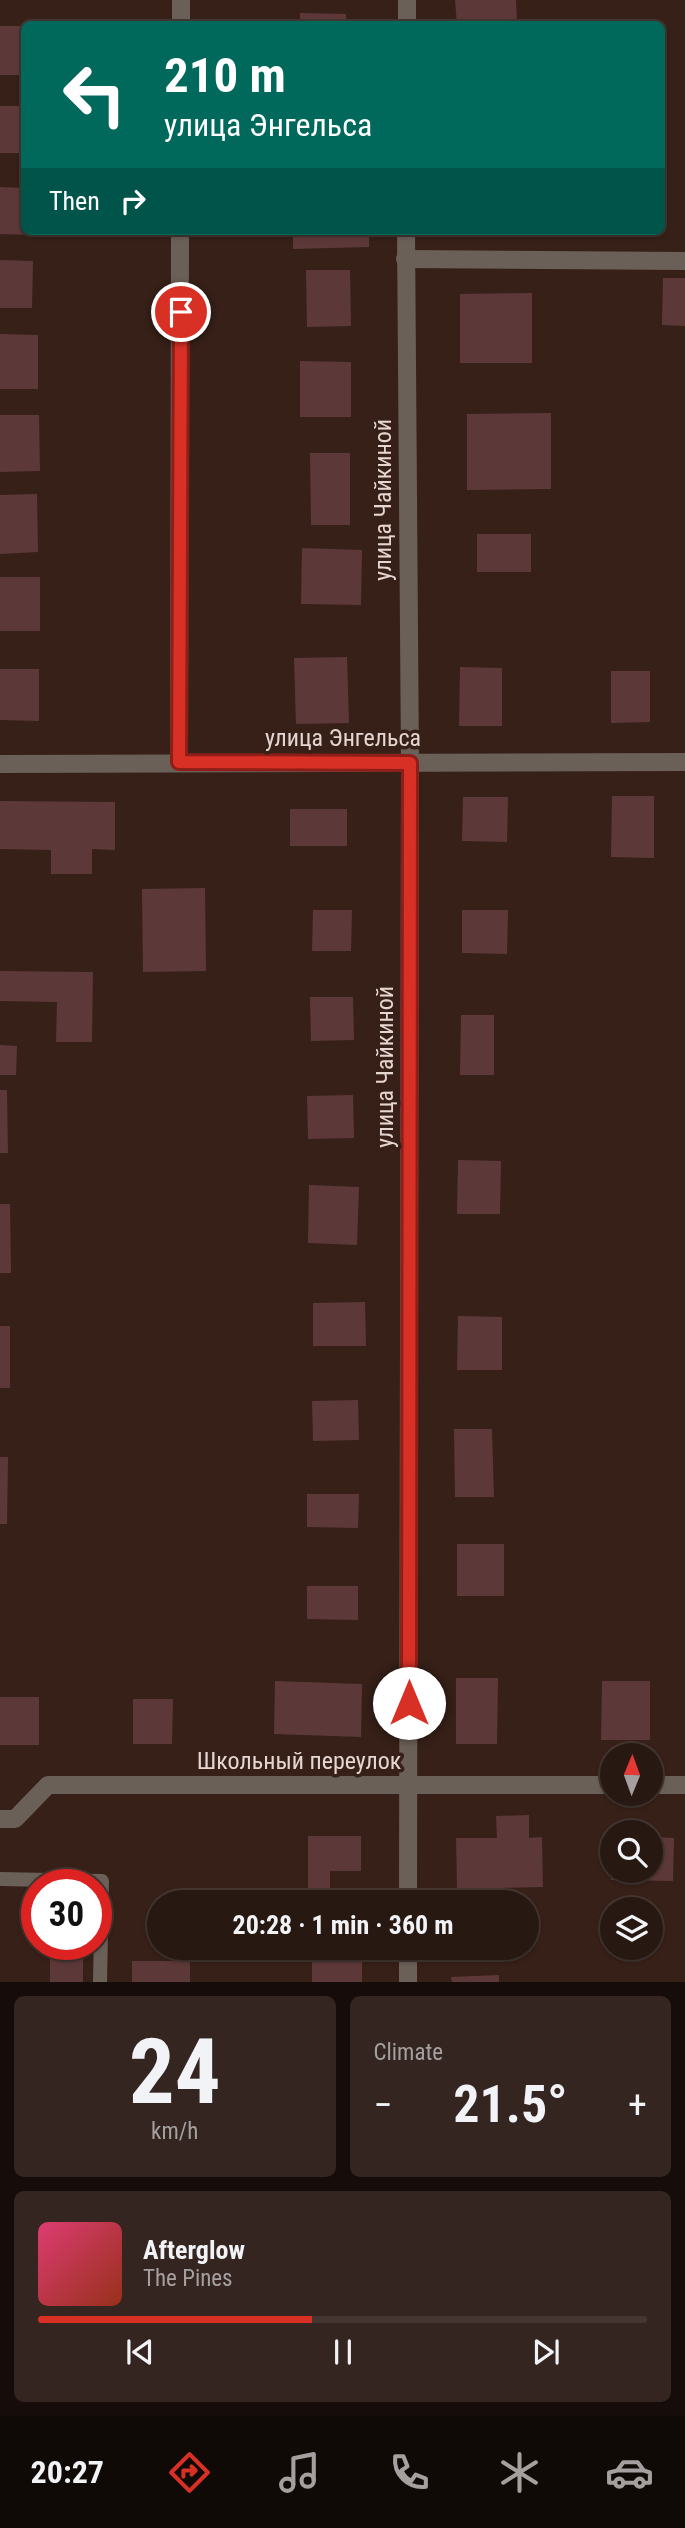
<!DOCTYPE html>
<html lang="en">
<head>
<meta charset="utf-8">
<style>
  :root { --surface:#281812; --page:#342520; --text:#f1f3f6; --muted:#a5a09f; --line:#443732; --accent:#d93025 }
  body { margin:0; font-family:"Roboto Condensed",sans-serif; background:var(--page); color:var(--text); height:100vh; display:flex; flex-direction:column; font-size:26px; white-space:nowrap }
  * { box-sizing:border-box; margin:0 }
  p { font-size:23px; color:var(--muted) }
  .icon { flex:none; width:38px; height:38px; fill:none; stroke:currentColor; stroke-width:2; stroke-linecap:round; stroke-linejoin:round }
  .map { position:relative; height:1982px; overflow:hidden }
  .side { display:flex; flex-direction:column; gap:14px; padding:14px; background:#160d0a; flex:1 }
  .side>* { flex:none }
  .top-card { position:absolute; left:21px; top:21px; width:644px; height:214px; border-radius:10px; box-shadow:0 2px 5px #0004,0 0 0 2px var(--line); background:#00695c; color:#fff; overflow:hidden }
  .needle { width:46px; rotate:1deg }
  .fabs { position:absolute; left:600px; top:1743px; display:grid; gap:14px }
  .fabs a { display:grid; place-items:center; width:63px; height:63px; border-radius:50%; background:var(--surface); box-shadow:0 2px 5px #0004,0 0 0 2px var(--line); font-size:35px }
  .speed { position:absolute; left:21px; top:1869px; display:flex; gap:14px; font-size:35px; font-weight:700; text-align:center }
  .speed>* { display:grid; place-content:center; width:91px; height:91px; border-radius:50%; background:var(--surface); box-shadow:0 2px 5px #0004,0 0 0 2px var(--line); line-height:1 }
  .speed .limit { border:10px solid #d22; background:#fff; color:#111 }
  .pin { position:absolute; display:grid; place-items:center; width:60px; height:60px; color:#fff; margin:-30px; border:4px solid #fff; border-radius:50%; box-shadow:0 2px 7px #0007 }
  .me { position:absolute; width:77px; margin:-38px; rotate:0deg; stroke-linejoin:round; filter:drop-shadow(0 0 5px #0008) }
  .turn { display:flex; align-items:center; gap:24px; height:147px; padding:0 28px; font-size:32px }
  .turn .icon { width:91px; height:91px; stroke-width:2.5 }
  .turn b { display:block; font-size:49px; line-height:60px }
  .then { display:flex; align-items:center; height:66px; padding:0 28px; background:#0003; gap:14px; font-size:26px }
  .big { font-size:52px; font-weight:700; line-height:1.1 }
  .side .card { flex:1; display:flex; flex-direction:column; justify-content:center; gap:10px; min-width:0; padding:0 24px; border-radius:10px; background:var(--page) }
  .side .dial { align-items:center; gap:0 }
  .dial b { font-size:91px; line-height:1 }
  .song { display:flex; align-items:center; gap:21px }
  .cover { width:84px; height:84px; border-radius:10px; background:linear-gradient(135deg,hsl(340 70% 55%),hsl(10 70% 35%)) }
  .played { height:7px; border-radius:4px; background:linear-gradient(90deg,var(--accent) 45%,var(--line) 45%) }
  .keys { display:flex; justify-content:space-around; direction:ltr }
  .heat { display:flex; justify-content:space-between; align-items:center; font-size:38px; direction:ltr }
  .side .tiles { flex:1; display:grid; gap:14px; grid-template-columns:1fr 1fr }
  .card:last-child { grid-column:span 2 }
  .trip { position:absolute; left:147px; top:1890px; width:392px; height:70px; border-radius:35px; background:var(--surface); box-shadow:0 2px 5px #0004,0 0 0 2px var(--line); font-weight:700; line-height:70px; text-align:center }
  .menu { display:flex; height:112px; justify-content:space-around; align-items:center; background:#100a07; color:var(--muted) }
  .menu .icon { width:49px; height:49px }
  .menu .current { color:var(--accent) }
  .menu b { font-size:32px; color:var(--text) }
  .map>svg:first-child { display:block }
  .building { fill:#5d3839 }
  .lines { fill:none; stroke-linecap:round; stroke-linejoin:round }
  .lane { stroke:#6a6058; stroke-width:14 }
  .street { stroke:#6a6058; stroke-width:18 }
  .route-casing { stroke:#8d1f18; stroke-width:18 }
  .route { stroke:#d93025; stroke-width:12 }
  .labels { text-anchor:middle; stroke-width:7; stroke-linejoin:round; paint-order:stroke }
  .street-label { font-size:24px; fill:#e6d6d1; stroke:#362018 }
</style>
</head>
<body>
<div class="map">
<svg width="685" height="1982" viewBox="0 0 685 1982">
  <rect width="100%" height="100%" fill="#362018"/>
  <g class="building">
    <path d="M455 0H516L517 24H457Z"/>
    <path d="M300 13 346 14V24H300Z"/>
    <rect x="0" y="26" width="24" height="49"/>
    <path d="M0 106H21L20 153H0Z"/>
    <path d="M0 187 24 188V231H33V235L0 234Z"/>
    <path d="M293 231H369V247L293 249Z"/>
    <path d="M0 260 33 261 32 308H0Z"/>
    <path d="M306 270H350L351 326 307 327Z"/>
    <path d="M663 278H685V326L662 325Z"/>
    <path d="M532 293V363H460V294Z"/>
    <path d="M0 334 38 335V389H0Z"/>
    <path d="M300 361 351 362V417H300Z"/>
    <path d="M551 413V489L467 490V414Z"/>
    <path d="M0 415H39L40 471 0 472Z"/>
    <path d="M310 453H350V525H311Z"/>
    <path d="M37 494 38 552 0 554V495Z"/>
    <rect x="477" y="534" width="54" height="38"/>
    <path d="M302 548 362 550 361 605 301 604Z"/>
    <rect x="0" y="577" width="40" height="54"/>
    <path d="M347 657 349 723 296 724 294 658Z"/>
    <path d="M460 667 502 668V726H459Z"/>
    <path d="M0 669H39V721L0 720Z"/>
    <path d="M611 671H650V722L611 723Z"/>
    <path d="M612 796H654V858L611 857Z"/>
    <path d="M463 797H508L507 842 462 841Z"/>
    <path d="M0 801 115 802V850L92 849V874H51V850L0 849Z"/>
    <rect x="290" y="809" width="57" height="37"/>
    <path d="M205 888 206 971 143 972 142 889Z"/>
    <path d="M313 910H352L351 951H312Z"/>
    <path d="M462 910H508L507 954 462 953Z"/>
    <path d="M0 971 93 972 92 1042H56L57 1002 0 1001Z"/>
    <path d="M310 997H353L354 1040 311 1041Z"/>
    <path d="M461 1015H494V1075H460Z"/>
    <path d="M0 1045 17 1046 16 1075H0Z"/>
    <path d="M0 1090H7L8 1153H0Z"/>
    <path d="M353 1095 354 1138 308 1139 307 1096Z"/>
    <path d="M458 1160 501 1161 500 1214H457Z"/>
    <path d="M309 1185 359 1187 357 1245 308 1243Z"/>
    <path d="M0 1204H10L11 1273H0Z"/>
    <path d="M365 1302 366 1346H313V1303Z"/>
    <path d="M458 1316 502 1317V1370H457Z"/>
    <rect x="0" y="1326" width="10" height="62"/>
    <path d="M358 1400 359 1440 313 1441 312 1401Z"/>
    <path d="M454 1429H492L494 1497H455Z"/>
    <path d="M0 1457H8L7 1524H0Z"/>
    <path d="M307 1494H359L358 1528 307 1527Z"/>
    <rect x="457" y="1544" width="47" height="52"/>
    <path d="M307 1586H358V1620L307 1619Z"/>
    <path d="M456 1678H498L497 1744H456Z"/>
    <path d="M275 1681 362 1684 361 1737 274 1734Z"/>
    <path d="M602 1681H650V1740H601Z"/>
    <rect x="0" y="1697" width="39" height="48"/>
    <path d="M133 1699H173L172 1744H133Z"/>
    <path d="M529 1815V1838L542 1837 543 1887 457 1889 456 1838H497L496 1816Z"/>
    <path d="M308 1836H361V1871H330V1889L308 1890Z"/>
    <path d="M651 1837 674 1838 673 1881 611 1880V1871H651Z"/>
    <rect x="50" y="1944" width="33" height="38"/>
    <path d="M312 1953 362 1954V1982H312Z"/>
    <rect x="132" y="1961" width="58" height="21"/>
    <path d="M499 1975V1982H452L451 1977Z"/>
  </g>
  <g class="lines">
    <path class="lane" d="M0 1879 102 1881 100 1982"/>
    <g class="street">
      <path d="M181 24V0"/>
      <path d="M407 24V0"/>
      <path d="M406 231 410 763 408 1902"/>
      <path d="M405 259 685 261"/>
      <path d="M179 762 180 231"/>
      <path d="M0 764 685 762"/>
      <path d="M651 1785H685"/>
      <path d="M0 1819H15L48 1785H612"/>
      <path d="M408 1982V1948"/>
    </g>
  </g>
  <g class="lines">
    <defs>
      <path id="route" d="M181 312 179 762 410 763 409 1703"/>
    </defs>
    <use href="#route" class="route-casing"/>
    <use href="#route" class="route"/>
  </g>
  <g class="labels">
    <g class="street-label">
      <text transform="translate(383 500) rotate(-90)" y="8">улица Чайкиной</text>
      <text x="343" y="746">улица Энгельса</text>
      <text transform="translate(385 1067) rotate(-90)" y="8">улица Чайкиной</text>
      <text x="299" y="1769">Школьный переулок</text>
    </g>
  </g>
</svg>
<div class="fabs">
<a><svg class="needle" viewBox="-14 -14 28 28"><path d="M0-13l5 13h-10z" fill="#e53935"/><path d="M0 13l5-13h-10z" fill="#a5a09f"/></svg></a>
<a><svg class="icon" aria-label="search" viewBox="0 0 24 24"><circle cx="10" cy="10" r="6"/><path d="M15 15l6 6"/></svg></a>
<a><svg class="icon" aria-label="layers" viewBox="0 0 24 24"><path d="M12 4l9 5-9 5-9-5zM3 14l9 5 9-5"/></svg></a>
</div>
<div class="speed"><div class="limit">30</div></div>
<div class="pin" style="left:181px;top:312px;background:#d93025"><svg class="icon" aria-label="arrive" viewBox="0 0 24 24"><path d="M6 21V4h12l-3 4 3 4H6"/></svg></div>
<svg class="me" style="left:409px;top:1703px" viewBox="-20 -20 40 40"><circle r="19" fill="#fff"/><path d="M0-13L10 11 0 6-10 11z" fill="#d93025"/></svg>
<div class="trip">20:28 · 1 min · 360 m</div>
<div class="top-card">
<div class="turn"><svg class="icon" aria-label="left" viewBox="0 0 24 24"><path d="M17 20v-9H6M10 6l-5 5 5 5"/></svg><div><b>210 m</b>улица Энгельса</div></div>
<div class="then">Then<svg class="icon" aria-label="right" viewBox="0 0 24 24"><path d="M7 20v-9h11M14 6l5 5-5 5"/></svg></div>
</div>
</div>
<section class="side">
<div class="tiles">
<div class="card dial"><b>24</b><p>km/h</p></div>
<div class="card"><p>Climate</p>
<div class="heat"><a>−</a><b class="big">21.5°</b><a>+</a></div>
</div>
<div class="card">
<div class="song"><i class="cover"></i><div><b>Afterglow</b><p>The Pines</p></div></div>
<div class="played"></div>
<div class="keys"><svg class="icon" aria-label="previous" viewBox="0 0 24 24"><path d="M18 5L8 12l10 7zM5 5v14"/></svg><svg class="icon" aria-label="pause" viewBox="0 0 24 24"><path d="M8 5v14M16 5v14"/></svg><svg class="icon" aria-label="next" viewBox="0 0 24 24"><path d="M6 5l10 7-10 7zM19 5v14"/></svg></div>
</div>
</div>
</section>
<nav class="menu">
<b>20:27</b>
<svg class="icon current" aria-label="directions" viewBox="0 0 24 24"><path d="M12 3l9 9-9 9-9-9zM9 14v-3h6M13 9l2 2-2 2"/></svg>
<svg class="icon" aria-label="music" viewBox="0 0 24 24"><path d="M9 18V5l10-2v13"/><circle cx="6" cy="18" r="3"/><circle cx="16" cy="16" r="3"/></svg>
<svg class="icon" aria-label="phone" viewBox="0 0 24 24"><path d="M5 4h4l2 5-3 2q2 4 5 5l2-3 5 2v4C11 20 4 13 5 4z"/></svg>
<svg class="icon" aria-label="climate" viewBox="0 0 24 24"><path d="M12 3v18M4 7l16 10M4 17L20 7"/></svg>
<svg class="icon" aria-label="car" viewBox="0 0 24 24"><path d="M5 17H2v-5l4-1 3-4h7l3 4 3 1v5h-3M9 17h6M6 11h13"/><circle cx="7" cy="17" r="2"/><circle cx="17" cy="17" r="2"/></svg>
</nav>
</body>
</html>
